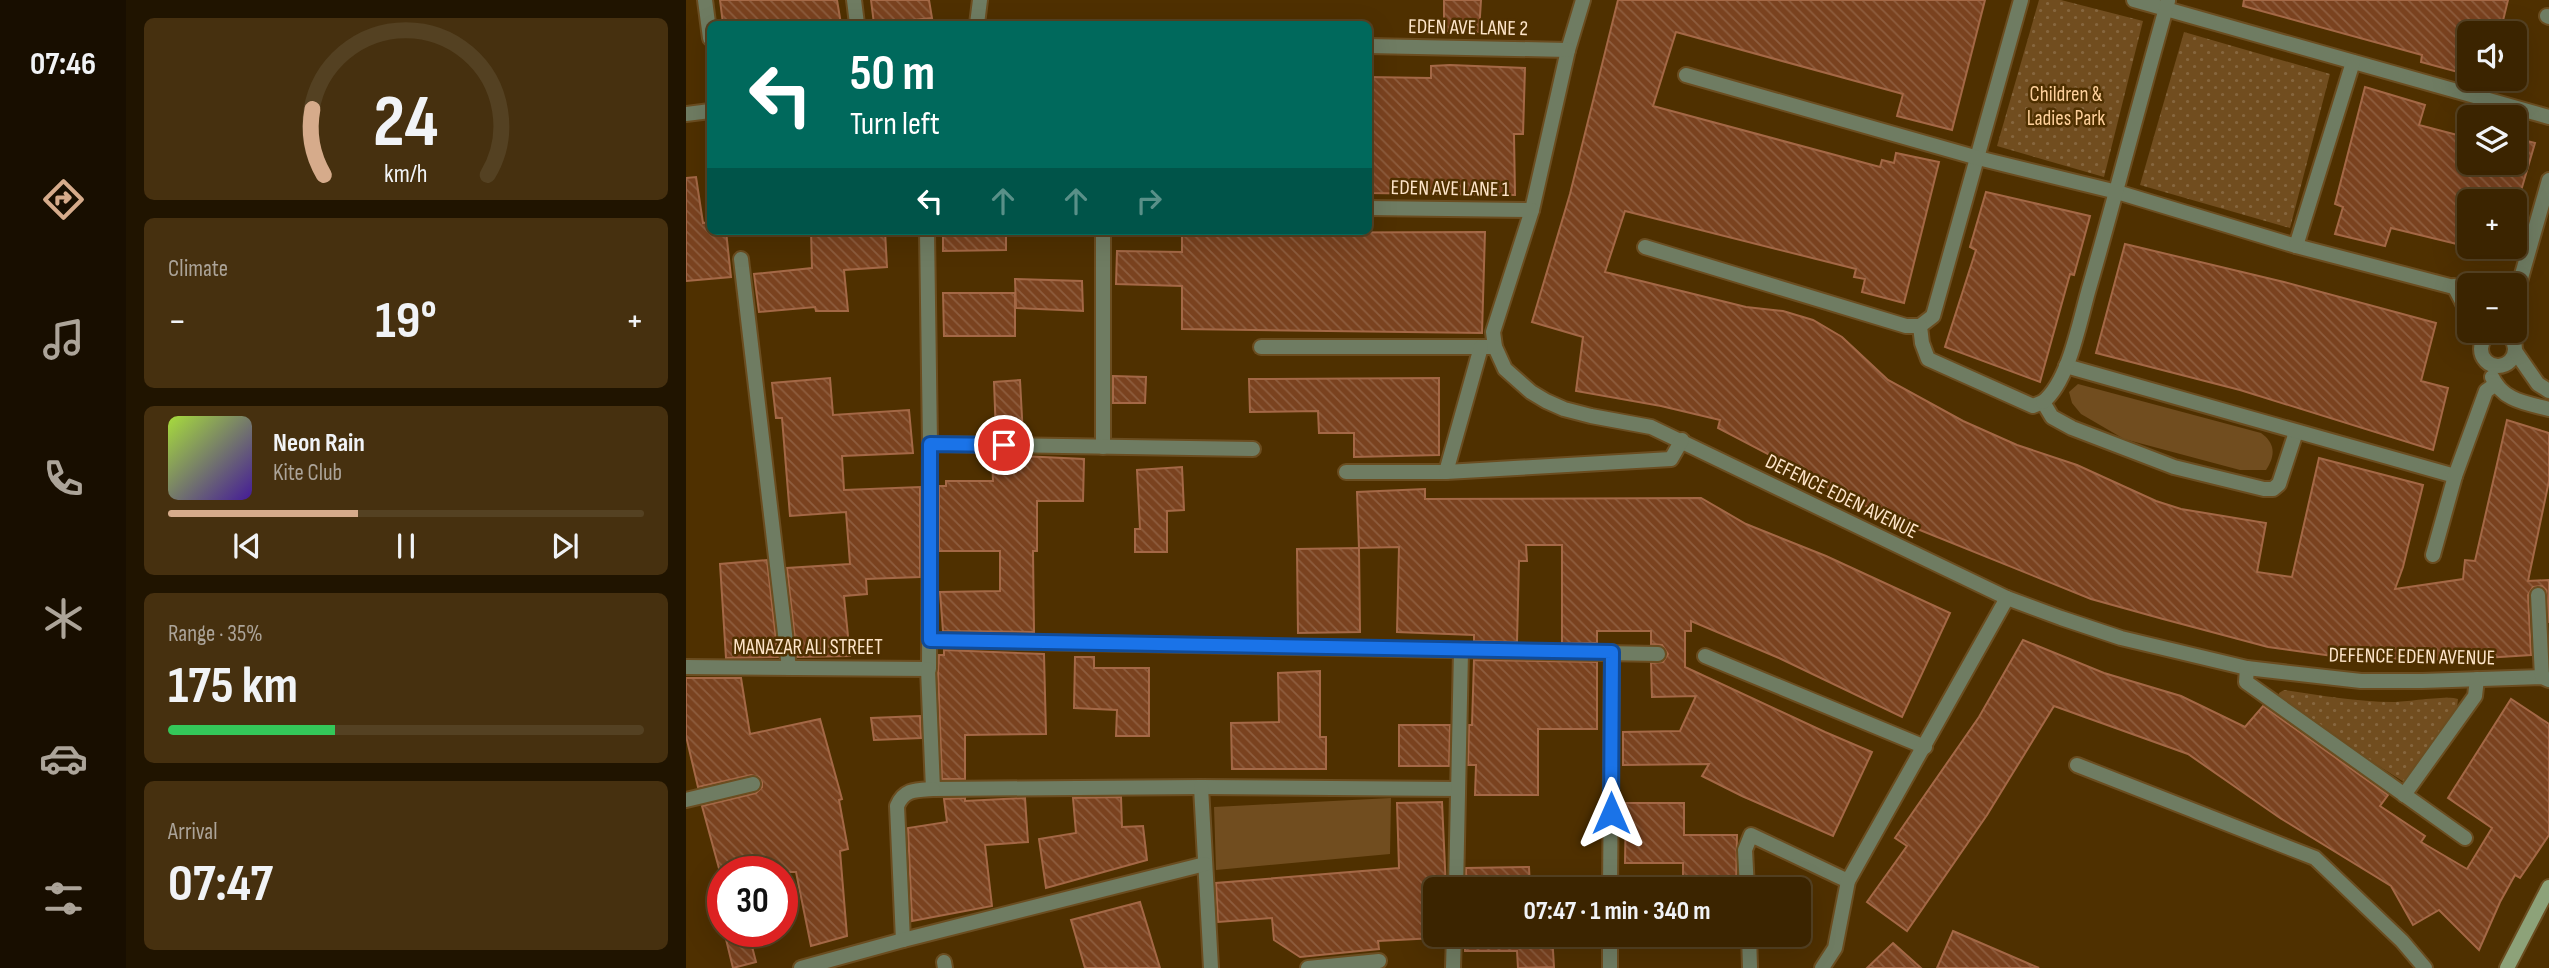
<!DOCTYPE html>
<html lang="en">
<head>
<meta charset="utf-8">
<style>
  :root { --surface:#3b2400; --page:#46300f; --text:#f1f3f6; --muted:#aca499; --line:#544122; --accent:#d6ab8b }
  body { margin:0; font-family:"Sofia Sans Condensed",sans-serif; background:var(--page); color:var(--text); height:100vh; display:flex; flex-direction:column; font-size:26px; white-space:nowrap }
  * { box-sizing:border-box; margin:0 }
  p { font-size:23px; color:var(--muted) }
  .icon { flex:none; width:38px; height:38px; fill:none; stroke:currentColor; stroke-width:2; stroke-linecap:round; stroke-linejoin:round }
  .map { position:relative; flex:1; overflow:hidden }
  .details { display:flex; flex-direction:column; gap:18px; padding:18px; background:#201400; width:560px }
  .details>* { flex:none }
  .top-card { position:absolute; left:21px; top:21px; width:665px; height:214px; border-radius:10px; box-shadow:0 7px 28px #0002,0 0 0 2px var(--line); background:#00695c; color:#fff; overflow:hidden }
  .tools { position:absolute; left:1771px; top:21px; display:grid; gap:14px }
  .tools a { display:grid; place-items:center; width:70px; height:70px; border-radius:10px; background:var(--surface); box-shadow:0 7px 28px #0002,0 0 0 2px var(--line); font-size:35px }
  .speed { position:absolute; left:21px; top:856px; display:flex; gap:14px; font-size:35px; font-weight:700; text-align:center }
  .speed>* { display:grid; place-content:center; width:91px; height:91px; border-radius:50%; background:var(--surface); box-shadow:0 7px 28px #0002,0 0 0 2px var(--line); line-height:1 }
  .speed .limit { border:10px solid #d22; background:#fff; color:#111 }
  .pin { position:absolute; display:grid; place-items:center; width:60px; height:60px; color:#fff; margin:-30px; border:4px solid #fff; border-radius:50%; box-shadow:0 2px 7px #0007 }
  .me { position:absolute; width:77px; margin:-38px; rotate:0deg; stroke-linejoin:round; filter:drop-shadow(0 0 5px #0008) }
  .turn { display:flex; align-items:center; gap:24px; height:147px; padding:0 28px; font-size:32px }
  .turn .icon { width:91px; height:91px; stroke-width:2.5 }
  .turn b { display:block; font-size:49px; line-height:60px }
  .lanes { display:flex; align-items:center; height:66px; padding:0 28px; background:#0003; justify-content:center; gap:35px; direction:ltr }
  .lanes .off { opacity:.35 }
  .big { font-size:52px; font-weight:700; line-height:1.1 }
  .details .card { flex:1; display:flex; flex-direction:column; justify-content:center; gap:10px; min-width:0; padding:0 24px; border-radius:10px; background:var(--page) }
  .details .dial { align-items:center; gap:0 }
  .dial svg { height:182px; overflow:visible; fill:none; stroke:var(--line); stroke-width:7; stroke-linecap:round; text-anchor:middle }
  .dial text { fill:var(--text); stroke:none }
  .song { display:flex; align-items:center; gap:21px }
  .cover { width:84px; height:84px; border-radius:10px; background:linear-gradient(135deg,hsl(80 70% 55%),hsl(260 70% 35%)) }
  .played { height:7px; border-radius:4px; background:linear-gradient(90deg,var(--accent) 40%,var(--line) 40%) }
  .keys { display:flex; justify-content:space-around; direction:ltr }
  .heat { display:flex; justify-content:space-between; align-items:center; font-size:38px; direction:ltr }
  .charge { height:10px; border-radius:5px; background:linear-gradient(90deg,#34c759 35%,var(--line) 0) }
  .trip { position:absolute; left:737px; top:877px; width:388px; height:70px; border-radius:10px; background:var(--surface); box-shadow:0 7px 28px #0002,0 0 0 2px var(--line); font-weight:700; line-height:70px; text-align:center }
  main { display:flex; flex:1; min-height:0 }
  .tab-bar { display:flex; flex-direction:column; width:126px; justify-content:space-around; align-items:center; background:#180e00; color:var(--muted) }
  .tab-bar .icon { width:49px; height:49px }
  .tab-bar .active { color:var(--accent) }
  .tab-bar b { font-size:32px; color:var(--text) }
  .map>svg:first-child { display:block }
  .grass { fill:#714d1f }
  .park { fill:url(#park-dots) }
  .building { fill:url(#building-back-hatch); stroke:#a46846; stroke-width:2 }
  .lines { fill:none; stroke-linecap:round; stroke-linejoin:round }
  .street-casing { stroke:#6b4d20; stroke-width:18 }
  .secondary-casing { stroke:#6b4d20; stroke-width:18 }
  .street { stroke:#6f7c62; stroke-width:14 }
  .secondary { stroke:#8da279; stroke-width:14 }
  .route-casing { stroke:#114b97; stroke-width:18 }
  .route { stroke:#1a73e8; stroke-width:12 }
  .labels { text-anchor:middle; stroke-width:5; stroke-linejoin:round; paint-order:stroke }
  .street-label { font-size:21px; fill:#fee5c9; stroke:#4f3000 }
  .park-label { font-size:21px; fill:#fed09b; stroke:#4f3000 }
</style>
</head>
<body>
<main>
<nav class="tab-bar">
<b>07:46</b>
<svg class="icon active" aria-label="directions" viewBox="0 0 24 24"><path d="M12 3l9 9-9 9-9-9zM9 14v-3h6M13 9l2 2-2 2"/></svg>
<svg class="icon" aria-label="music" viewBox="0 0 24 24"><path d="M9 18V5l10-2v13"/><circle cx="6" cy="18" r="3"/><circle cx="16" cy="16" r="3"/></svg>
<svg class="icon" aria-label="phone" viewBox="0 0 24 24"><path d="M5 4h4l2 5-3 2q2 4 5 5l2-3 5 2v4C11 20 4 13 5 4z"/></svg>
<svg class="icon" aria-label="climate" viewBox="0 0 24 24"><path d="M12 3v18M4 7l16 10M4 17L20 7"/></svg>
<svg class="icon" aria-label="car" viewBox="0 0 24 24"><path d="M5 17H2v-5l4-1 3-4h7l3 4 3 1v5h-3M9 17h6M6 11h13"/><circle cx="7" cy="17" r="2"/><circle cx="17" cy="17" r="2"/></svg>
<svg class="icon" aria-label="filters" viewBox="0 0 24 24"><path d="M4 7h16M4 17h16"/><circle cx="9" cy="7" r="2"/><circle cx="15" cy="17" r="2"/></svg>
</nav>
<section class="details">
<div class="card dial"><svg viewBox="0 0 100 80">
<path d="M14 69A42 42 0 1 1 86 69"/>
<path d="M14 69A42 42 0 0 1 9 40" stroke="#d6ab8b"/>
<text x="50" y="56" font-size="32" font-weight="700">24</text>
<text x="50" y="72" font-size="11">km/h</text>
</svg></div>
<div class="card"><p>Climate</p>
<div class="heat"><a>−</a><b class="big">19°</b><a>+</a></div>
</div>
<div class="card">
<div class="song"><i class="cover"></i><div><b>Neon Rain</b><p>Kite Club</p></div></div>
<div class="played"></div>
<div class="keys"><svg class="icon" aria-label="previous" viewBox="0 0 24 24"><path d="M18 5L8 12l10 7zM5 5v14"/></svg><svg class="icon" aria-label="pause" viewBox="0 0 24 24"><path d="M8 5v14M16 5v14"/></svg><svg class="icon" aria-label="next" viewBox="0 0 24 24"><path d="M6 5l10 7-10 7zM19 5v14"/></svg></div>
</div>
<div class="card"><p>Range · 35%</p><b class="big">175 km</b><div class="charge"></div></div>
<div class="card"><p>Arrival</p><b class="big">07:47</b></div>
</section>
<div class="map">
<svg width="1863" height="968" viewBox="0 0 1863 968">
  <defs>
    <pattern id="park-dots" width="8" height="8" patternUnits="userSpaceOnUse" patternTransform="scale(1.75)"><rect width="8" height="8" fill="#714d1f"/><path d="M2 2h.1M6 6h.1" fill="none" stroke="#86663e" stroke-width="1.8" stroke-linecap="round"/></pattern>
    <pattern id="building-back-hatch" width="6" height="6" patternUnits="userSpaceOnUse" patternTransform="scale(1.75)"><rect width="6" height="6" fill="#7a421f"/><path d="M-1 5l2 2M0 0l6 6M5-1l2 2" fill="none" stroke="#8e5d3e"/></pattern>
  </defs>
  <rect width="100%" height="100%" fill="#4f3000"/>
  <g class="grass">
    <path d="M1392 384 1575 433C1589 443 1590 455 1580 470H1554L1438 439 1395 414 1386 403 1383 392Z"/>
    <path d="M705 798 704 854 530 870 528 807Z"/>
  </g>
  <g class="park">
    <path d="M1353 0H1375L1457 21 1418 177 1311 146Z"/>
    <path d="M1498 32 1644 74 1604 228 1454 185Z"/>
    <path d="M1598 690C1634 695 1670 702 1707 702 1722 702 1761 695 1772 699L1771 707 1718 782 1592 702 1593 693Z"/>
  </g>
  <g class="building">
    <path d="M34 0H151L155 24H37Z"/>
    <path d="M185 0H243L246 18 188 24Z"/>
    <path d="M758 0H795L793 32 758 31Z"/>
    <path d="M932 0H1299L1266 130 1211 116 1217 94 990 32 967 106 1194 167 1196 160 1208 163 1210 153 1253 162 1218 303 1176 292 1179 279 1168 277 1170 269 939 211 919 272 1060 307 1097 311 1127 320 1156 337 1202 380 1277 421 1331 445 1391 465 1470 501 1495 509 1580 523 1571 572 1606 577 1633 458 1737 485 1717 567 1709 589 1777 579 1779 560 1789 561 1821 420 1863 433V481L1842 581 1863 580V623L1860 590 1856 586 1847 587 1842 595 1845 655 1766 660 1654 657 1582 647 1477 619 1405 599 1209 520 1126 480 1101 464 1032 428 1034 420 975 406 890 391 897 337 846 322 884 194Z"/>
    <path d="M1558 0H1822L1814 33H1783V75L1735 62 1736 55 1557 6Z"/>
    <path d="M764 65 839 68 837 134H828L829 195 682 193V77L745 78V66Z"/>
    <path d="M1679 87 1739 105 1733 125 1783 138V163H1829V138L1849 143 1832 201H1783V247L1705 228 1699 246 1649 234 1657 207 1649 204Z"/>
    <path d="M10 177 17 223 24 222V231H40L45 277 0 281V178Z"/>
    <path d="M1300 192 1404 216 1388 275 1384 274 1354 382 1259 347 1290 250 1284 247Z"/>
    <path d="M125 231H199L201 267 158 270 162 311H130L129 307 73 312 68 274 126 268Z"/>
    <path d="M257 231H320V250L257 251Z"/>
    <path d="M799 232 796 333 496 329V286L430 284 431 251 496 252V233Z"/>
    <path d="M1439 244 1598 282 1750 323 1735 381 1762 388 1747 450 1554 390 1410 353Z"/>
    <path d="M329 279 396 281 397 311 330 308Z"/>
    <path d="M257 293H329V336H258Z"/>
    <path d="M427 376 460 377 459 403H427Z"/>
    <path d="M144 378 147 415 223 410 227 453 156 456 158 490 234 487V577L180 579 181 594 158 596 164 656 111 657 101 568 164 564 160 512 104 516 96 418H90L86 383Z"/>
    <path d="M753 378V455L668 457V433H633L632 411 564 412 563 379Z"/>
    <path d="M334 380 337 436 310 435 308 382Z"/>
    <path d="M311 455 398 459 397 501H351V551H347L348 632 257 631 254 592 314 591V551H253V486H260V481H307L306 458H312Z"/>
    <path d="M496 467 498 510 481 511V552H449V529H454L451 470Z"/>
    <path d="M739 489V499L1015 498 1060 524 1140 556 1264 613 1216 717 1093 658 1005 621V631H999V667L1139 732 1186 752 1147 836 1056 796 1016 776 1023 764 937 765V732L994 731 1010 696 966 697 965 663 977 662 982 654 976 645 965 644V631H911V643H876V545H840L841 561H833L831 642 788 641V635L711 632 713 547 673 548 671 492Z"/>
    <path d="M673 548 674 632 612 633 611 549Z"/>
    <path d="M81 560 92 657 40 658 34 564Z"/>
    <path d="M1337 640 1418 673 1495 696 1559 727 1577 706 1702 795 1694 806 1739 836 1735 842 1781 869 1806 828 1762 798 1825 699 1863 724V835L1834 878 1829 875 1814 902 1793 950 1753 910 1727 925 1705 886 1594 818 1502 754 1368 706 1301 815 1221 931 1181 902 1221 846 1209 838 1293 717Z"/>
    <path d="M258 650 358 654 360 734 279 735V779H256L252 672 253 655H258Z"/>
    <path d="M389 657H408V668H463V736H430L431 710 388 708Z"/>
    <path d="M788 660 911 662V729H852V795H789L790 765H782L783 725H786Z"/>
    <path d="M634 671V737H640V769H546L545 723 593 722 592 673Z"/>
    <path d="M0 678H55L64 734 134 719 156 799 153 800 162 849 154 851 161 936 125 946 110 872H34L16 806 70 793 76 787V782L73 777 65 775 12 787 0 736Z"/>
    <path d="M234 716 235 738 188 740 185 718Z"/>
    <path d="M713 725H764L763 766H713Z"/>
    <path d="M435 797 436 827 457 826 461 860 360 888 353 839 390 833 387 798Z"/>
    <path d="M279 798V801L339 798 342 842 299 845 306 906 226 921 222 828 261 822 258 799Z"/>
    <path d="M756 802 760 889H749V938L692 941 693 949 614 957 588 940 586 918 532 922 530 883 713 868 711 803Z"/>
    <path d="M940 803H998V835H1051L1050 889H997V863H939Z"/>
    <path d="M843 867 844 889H780V868Z"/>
    <path d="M454 902 474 968H399L385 920Z"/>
    <path d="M38 931H62L70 962 47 968Z"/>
    <path d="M1267 931 1353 968H1251Z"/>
    <path d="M779 934H866L868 967 832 968 831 951H779Z"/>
    <path d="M1207 943 1235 968H1181Z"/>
  </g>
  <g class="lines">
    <defs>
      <g id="street">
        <path d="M19 0 24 38"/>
        <path d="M168 0 171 24"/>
        <path d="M897 0 882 50 846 210 807 332 809 347 819 369 845 392 860 401 878 409 905 416 965 427 1321 598 1375 618 1435 638 1561 668 1675 681H1736L1856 677 1863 680"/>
        <path d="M1335 0 1247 316 1234 326 1236 343 1242 359 1347 406 1357 402 1366 417 1386 428 1488 467 1578 489H1587L1593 484 1610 432"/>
        <path d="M1448 0 1863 117"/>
        <path d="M1861 16 1863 17"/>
        <path d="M291 24 294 0"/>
        <path d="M682 46 882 50"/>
        <path d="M1000 75 1292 158 1431 192 1610 246 1783 291"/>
        <path d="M0 114 24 111"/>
        <path d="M682 208 846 210"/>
        <path d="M417 231V447"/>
        <path d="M1610 246 1667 62"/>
        <path d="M959 247 1220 326H1234"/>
        <path d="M55 259 103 668"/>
        <path d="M1768 286 1783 315"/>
        <path d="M1829 299 1863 180"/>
        <circle cx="1812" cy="349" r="17"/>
        <path d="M575 347H809"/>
        <path d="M1829 351 1852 384 1863 391"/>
        <path d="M1380 366 1769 476"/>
        <path d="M1806 377C1817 401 1840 403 1863 409"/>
        <path d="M1357 402C1384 380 1394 318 1404 285 1431 191 1455 96 1482 1"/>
        <path d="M244 444 567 449"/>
        <path d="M660 472H760L985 459 996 440"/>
        <path d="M760 472 795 347"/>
        <path d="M1747 555 1769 476 1800 391 1810 384"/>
        <path d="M1852 595 1856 677"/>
        <path d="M244 640 972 654"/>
        <path d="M1019 656 1239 747"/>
        <path d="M0 667 243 669 244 444 241 231"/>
        <path d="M1561 668 1560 682 1779 838"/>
        <path d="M242 669 247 789 515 787 772 789"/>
        <path d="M1391 765 1629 858 1716 941 1739 968"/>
        <path d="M515 787 525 968"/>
        <path d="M1718 795 1789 696 1791 679"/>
        <path d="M0 800 67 784"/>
        <path d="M770 889 775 651"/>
        <path d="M924 889 926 652"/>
        <path d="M1061 889 1059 850 1065 835 1162 881"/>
        <path d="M1063 934 1064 968"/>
        <path d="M217 940 211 806C218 789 230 790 247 789"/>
        <path d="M258 962 259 968"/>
        <path d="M115 968 217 940 519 864"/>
        <path d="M622 968 693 961"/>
        <path d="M767 968 768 934"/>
        <path d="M924 968V934"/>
        <path d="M1136 968 1149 948 1162 881 1321 598"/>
      </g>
      <path id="secondary" d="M1821 968 1863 887"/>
    </defs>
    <use href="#street" class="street-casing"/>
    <use href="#secondary" class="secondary-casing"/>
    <use href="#street" class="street"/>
    <use href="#secondary" class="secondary"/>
  </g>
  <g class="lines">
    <defs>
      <path id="route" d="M318 445 244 444V640L926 652 925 813"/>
    </defs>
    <use href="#route" class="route-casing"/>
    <use href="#route" class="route"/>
  </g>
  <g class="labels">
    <g class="street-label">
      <text transform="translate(782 27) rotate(1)" y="7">EDEN AVE LANE 2</text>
      <text transform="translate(764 188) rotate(1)" y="7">EDEN AVE LANE 1</text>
      <text transform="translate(1156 496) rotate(26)" y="7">DEFENCE EDEN AVENUE</text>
      <text x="122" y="654">MANAZAR ALI STREET</text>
      <text transform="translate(1726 656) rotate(1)" y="7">DEFENCE EDEN AVENUE</text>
    </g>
    <g class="park-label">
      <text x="1380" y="101">Children &amp;<tspan x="1380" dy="24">Ladies Park</tspan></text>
    </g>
  </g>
</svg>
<div class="tools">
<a><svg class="icon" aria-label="sound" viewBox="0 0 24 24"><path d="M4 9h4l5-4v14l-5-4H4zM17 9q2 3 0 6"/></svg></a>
<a><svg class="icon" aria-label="layers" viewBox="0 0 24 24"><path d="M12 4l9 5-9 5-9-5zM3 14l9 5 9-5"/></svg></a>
<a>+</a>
<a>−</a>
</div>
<div class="speed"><div class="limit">30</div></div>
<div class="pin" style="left:318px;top:445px;background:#d93025"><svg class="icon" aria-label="arrive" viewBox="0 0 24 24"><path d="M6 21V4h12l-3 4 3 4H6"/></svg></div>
<svg class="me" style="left:925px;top:813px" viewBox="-20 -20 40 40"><path d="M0-17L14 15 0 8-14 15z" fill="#1a73e8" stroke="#fff" stroke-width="4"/></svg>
<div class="trip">07:47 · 1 min · 340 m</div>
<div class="top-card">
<div class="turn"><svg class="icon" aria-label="left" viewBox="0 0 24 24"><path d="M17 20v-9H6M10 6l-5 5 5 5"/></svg><div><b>50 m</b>Turn left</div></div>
<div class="lanes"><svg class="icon" aria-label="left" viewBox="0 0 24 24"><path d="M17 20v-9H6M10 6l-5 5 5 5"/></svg><svg class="icon off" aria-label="ahead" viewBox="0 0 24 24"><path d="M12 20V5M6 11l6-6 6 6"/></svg><svg class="icon off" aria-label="ahead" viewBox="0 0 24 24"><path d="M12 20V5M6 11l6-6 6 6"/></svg><svg class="icon off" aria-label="right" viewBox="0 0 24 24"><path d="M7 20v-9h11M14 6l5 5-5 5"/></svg></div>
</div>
</div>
</main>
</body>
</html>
